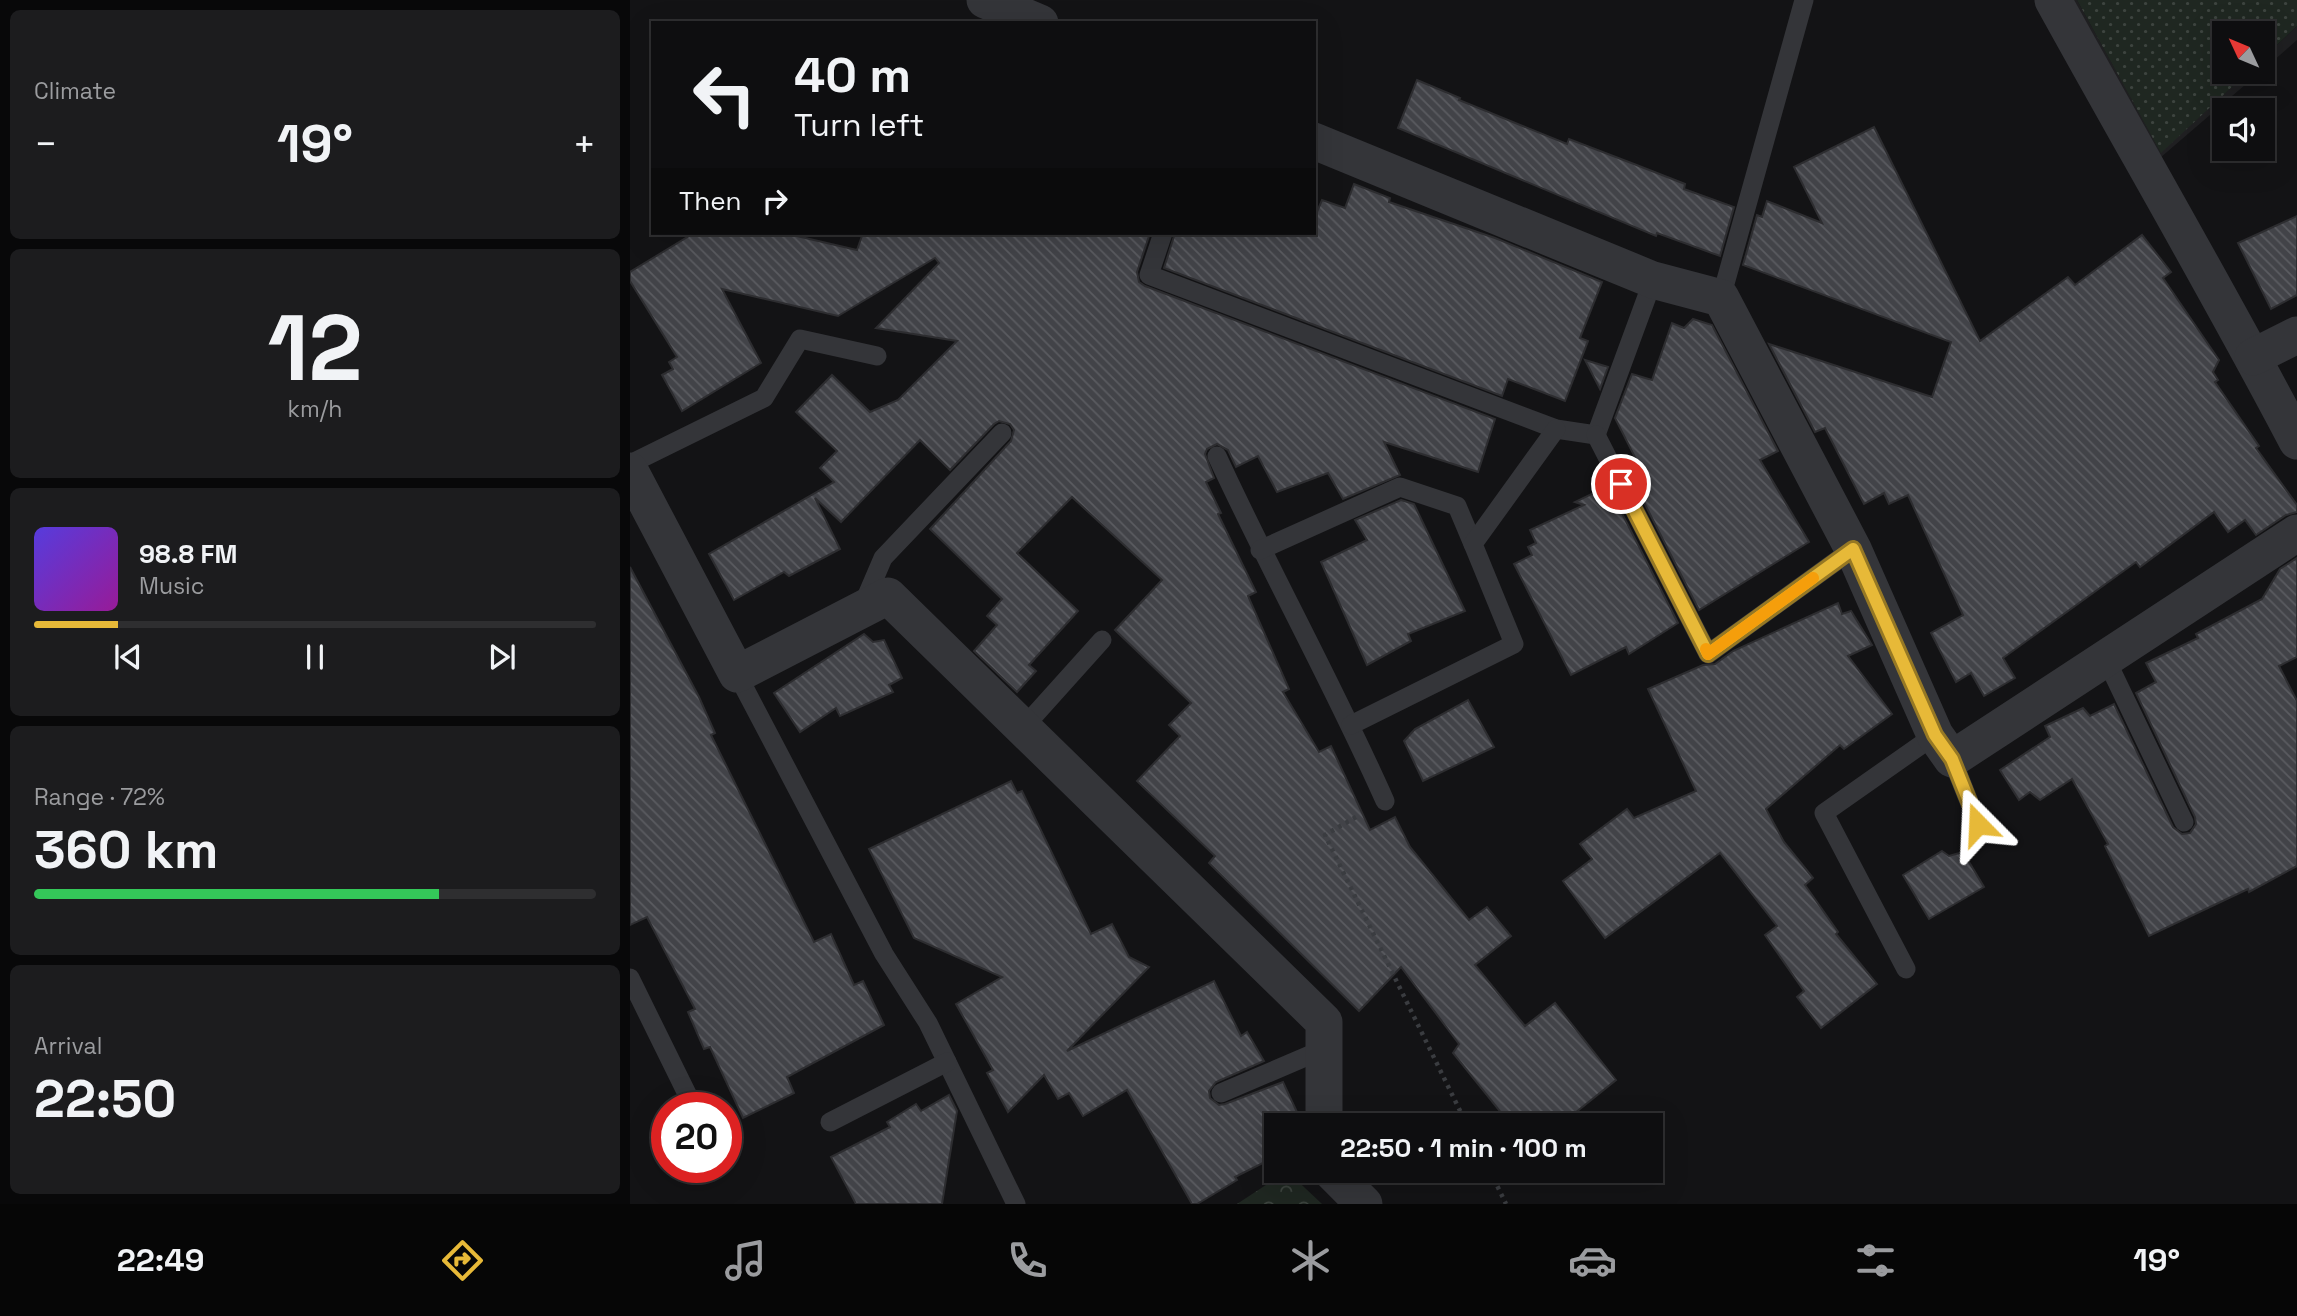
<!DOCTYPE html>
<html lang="en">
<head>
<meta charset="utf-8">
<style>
  :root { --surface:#0e0e10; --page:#1c1c1e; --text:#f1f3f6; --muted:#9b9c9f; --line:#2e2e30; --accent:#e7b938 }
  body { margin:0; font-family:"Space Grotesk",sans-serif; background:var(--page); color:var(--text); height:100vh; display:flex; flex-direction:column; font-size:26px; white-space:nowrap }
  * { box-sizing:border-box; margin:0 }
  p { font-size:23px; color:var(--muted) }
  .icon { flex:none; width:38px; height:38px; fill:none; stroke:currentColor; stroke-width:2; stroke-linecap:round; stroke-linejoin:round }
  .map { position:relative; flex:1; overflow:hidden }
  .panel { display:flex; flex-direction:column; gap:10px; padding:10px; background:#080809; width:630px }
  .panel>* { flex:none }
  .guide { position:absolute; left:21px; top:21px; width:665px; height:214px; border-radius:0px; box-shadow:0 7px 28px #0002,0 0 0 2px var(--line); background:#0e0e10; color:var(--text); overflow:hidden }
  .needle { width:46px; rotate:314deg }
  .controls { position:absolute; left:1582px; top:21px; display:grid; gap:14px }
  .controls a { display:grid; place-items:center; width:63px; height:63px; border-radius:0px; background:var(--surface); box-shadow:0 7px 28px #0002,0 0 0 2px var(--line); font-size:35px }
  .speed { position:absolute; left:21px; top:1092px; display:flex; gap:14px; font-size:35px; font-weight:700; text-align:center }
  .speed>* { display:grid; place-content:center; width:91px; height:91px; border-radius:50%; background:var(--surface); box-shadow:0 7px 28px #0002,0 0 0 2px var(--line); line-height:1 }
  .speed .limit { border:10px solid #d22; background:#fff; color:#111 }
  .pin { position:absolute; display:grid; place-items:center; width:60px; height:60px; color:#fff; margin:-30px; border:4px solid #fff; border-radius:50%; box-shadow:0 2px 7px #0007 }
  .me { position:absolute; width:77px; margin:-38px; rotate:339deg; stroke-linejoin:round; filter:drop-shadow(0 0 5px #0008) }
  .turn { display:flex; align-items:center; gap:24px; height:147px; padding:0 28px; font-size:32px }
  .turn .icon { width:91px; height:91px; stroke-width:2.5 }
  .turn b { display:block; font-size:49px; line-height:60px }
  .then { display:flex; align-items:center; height:66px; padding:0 28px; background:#0003; gap:14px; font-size:26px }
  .big { font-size:52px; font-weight:800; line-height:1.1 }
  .panel .widget { flex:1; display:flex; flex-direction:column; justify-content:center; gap:10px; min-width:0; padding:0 24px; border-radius:10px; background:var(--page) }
  .panel .dial { align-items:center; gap:0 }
  .dial b { font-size:91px; line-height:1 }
  .song { display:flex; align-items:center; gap:21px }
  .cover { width:84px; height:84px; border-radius:10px; background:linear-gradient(135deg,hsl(250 70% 55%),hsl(300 70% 35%)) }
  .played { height:7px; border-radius:4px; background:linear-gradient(90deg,var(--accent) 15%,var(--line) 15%) }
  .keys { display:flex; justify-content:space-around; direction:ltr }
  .heat { display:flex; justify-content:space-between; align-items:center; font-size:38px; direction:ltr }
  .charge { height:10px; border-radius:5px; background:linear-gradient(90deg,#34c759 72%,var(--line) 0) }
  .trip { position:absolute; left:634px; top:1113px; width:399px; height:70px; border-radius:0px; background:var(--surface); box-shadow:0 7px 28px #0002,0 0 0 2px var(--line); font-weight:800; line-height:70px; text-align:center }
  .dock { display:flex; height:112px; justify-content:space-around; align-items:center; background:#060606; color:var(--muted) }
  .dock .icon { width:49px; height:49px }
  .dock .active { color:var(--accent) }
  .dock b { font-size:32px; color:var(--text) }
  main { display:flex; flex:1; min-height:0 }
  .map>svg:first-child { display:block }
  .built { fill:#1f1f21 }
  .grass { fill:url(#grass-dots) }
  .park { fill:url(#park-crowns) }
  .building { fill:url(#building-back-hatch); stroke:#2d2d30; stroke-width:2 }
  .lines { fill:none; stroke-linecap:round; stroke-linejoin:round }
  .path { stroke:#3a3c40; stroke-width:4.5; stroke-dasharray:3.5 5; stroke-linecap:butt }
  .lane { stroke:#343539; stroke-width:19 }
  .street { stroke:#343539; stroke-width:37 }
  .route-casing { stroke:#967824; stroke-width:18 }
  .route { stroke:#e7b938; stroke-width:12 }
  .slow { stroke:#f59e0b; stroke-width:12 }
</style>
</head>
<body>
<main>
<section class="panel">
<div class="widget"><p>Climate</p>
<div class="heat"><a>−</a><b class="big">19°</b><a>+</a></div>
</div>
<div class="widget dial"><b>12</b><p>km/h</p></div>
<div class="widget">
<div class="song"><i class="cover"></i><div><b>98.8 FM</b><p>Music</p></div></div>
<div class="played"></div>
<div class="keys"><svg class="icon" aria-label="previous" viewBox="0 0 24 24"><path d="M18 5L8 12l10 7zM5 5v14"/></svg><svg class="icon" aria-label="pause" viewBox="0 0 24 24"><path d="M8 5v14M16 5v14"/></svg><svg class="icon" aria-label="next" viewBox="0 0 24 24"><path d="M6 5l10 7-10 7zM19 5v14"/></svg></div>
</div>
<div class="widget"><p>Range · 72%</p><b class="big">360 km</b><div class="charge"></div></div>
<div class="widget"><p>Arrival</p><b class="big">22:50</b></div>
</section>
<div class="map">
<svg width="1667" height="1204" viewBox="0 0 1667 1204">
  <defs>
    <pattern id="grass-dots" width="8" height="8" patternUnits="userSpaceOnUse" patternTransform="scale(1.75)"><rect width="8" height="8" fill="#1f2721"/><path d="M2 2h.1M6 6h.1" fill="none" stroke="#3d443f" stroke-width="1.8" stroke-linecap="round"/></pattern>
    <pattern id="park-crowns" width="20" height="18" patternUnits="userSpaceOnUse" patternTransform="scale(1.75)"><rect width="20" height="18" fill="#1f2721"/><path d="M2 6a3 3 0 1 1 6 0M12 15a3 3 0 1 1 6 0" fill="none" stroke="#3d443f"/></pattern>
    <pattern id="building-back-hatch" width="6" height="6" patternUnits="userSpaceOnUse" patternTransform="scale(1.75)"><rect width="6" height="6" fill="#424348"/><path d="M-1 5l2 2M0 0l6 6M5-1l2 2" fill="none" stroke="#5a5b60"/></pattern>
  </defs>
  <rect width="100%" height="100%" fill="#131315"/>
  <g class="built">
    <path d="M1423 0H1447L1531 152 1618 72H1630L1516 170Z"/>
    <path d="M1667 26V40L1633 70V58Z"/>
  </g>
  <path class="grass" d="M1447 0H1667V26L1633 58V33H1594V72H1618L1531 153Z"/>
  <path class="park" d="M657 1171 692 1204H607Z"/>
  <g class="building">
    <path d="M787 80 830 98 829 100 937 144 939 139 1004 164 1055 184 1054 189 1104 207 1090 256 1027 233 1026 236 768 128Z"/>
    <path d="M1244 127 1350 341 1438 277 1445 285 1512 235 1541 272 1533 278 1589 360 1583 372 1588 380 1585 382 1629 446 1626 448 1667 505V512L1656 515 1626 535 1615 520 1598 532 1584 512 1510 567 1506 562 1373 658 1385 678 1354 696 1341 673 1326 682 1301 633 1333 615 1278 495 1259 504 1254 493 1234 504 1195 428 1185 432 1139 344 1302 397 1321 342 1113 265 1127 215 1132 217 1137 201 1192 223 1164 167Z"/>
    <path d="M724 184 760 198 759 202 865 238 972 282 950 338 958 341 935 401 878 379 872 396 534 268 545 233H684V219L692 200 715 208Z"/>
    <path d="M1667 216V295L1641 309 1608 243Z"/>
    <path d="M64 233H154L227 250 233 233H520L507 272 509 282 515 286 865 419 848 472 754 442 770 475 713 499 698 473 647 492 628 456 606 467 598 450 587 444 577 449 575 454 584 478 576 482 591 513 588 514 626 592 618 596 659 689 653 692 689 752 701 746 740 830 765 817 780 847 839 920 857 907 881 936 845 965 895 1026 925 1003 986 1080 930 1125H881L823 1053 829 1044 771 967 729 1011 579 863 585 856 507 781 550 736 539 725 561 703 485 630 532 580 442 497 387 553 448 611 399 665 406 671 387 692 344 651 367 625 357 616 372 599 300 529 381 441 384 430 380 424 369 421 364 424 320 470 290 440 211 522 185 498 210 549 159 576 154 572 104 600 79 554 204 482 190 468 207 451 166 412 202 375 240 412 268 400 327 341 246 328 309 263 305 258 208 316 92 289 131 363 52 411 32 375 43 369 39 362 47 357 0 281V272Z"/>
    <path d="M1063 319 1082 325 1148 451 1130 460 1179 542 1069 610 1000 475 1011 469 985 418 1002 374 1022 380 1042 323 1054 328Z"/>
    <path d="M955 360 978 367 970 389Z"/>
    <path d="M978 486 1048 623 999 654 996 647 941 675 884 564 902 555 898 547 906 543 900 530 954 505 945 502Z"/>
    <path d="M771 500 784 504 835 611 778 634 781 641 737 665 691 562 737 540 725 520Z"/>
    <path d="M1667 558V657L1649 666 1667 701V866L1619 892 1618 889 1519 936 1475 846 1478 844 1442 779 1410 800 1400 792 1389 800 1370 770 1420 737 1415 726 1453 708 1460 716 1484 704 1543 827 1552 834 1560 833 1566 824 1565 817 1506 693 1526 682 1516 663 1568 638 1566 634 1632 599 1650 569Z"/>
    <path d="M0 567 69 697 85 733 81 735 184 942 201 934 224 985 233 981 254 1025 157 1077 164 1093 113 1118 80 1047 74 1049 58 1012 65 1009 17 917 0 925Z"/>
    <path d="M1208 603 1212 614 1221 611 1242 645 1218 656 1262 714 1214 749 1210 745 1136 809 1154 842 1183 878 1175 885 1208 932 1206 934 1247 984 1191 1028 1167 997 1174 991 1135 935 1147 926 1090 853 975 938 933 881 962 859 950 844 997 809 1004 818 1066 791 1018 689 1073 665 1085 664 1103 651Z"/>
    <path d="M234 634 243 642 254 640 272 678 259 685 263 692 210 716 206 708 170 732 144 693Z"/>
    <path d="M838 700 864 747 793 781 774 741 785 729Z"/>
    <path d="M381 781 387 793 392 791 461 934 482 924 499 957 519 967 437 1051 584 981 611 1036 617 1032 634 1061 586 1082 579 1091 580 1098 589 1105 595 1104 653 1082 673 1125H646V1138L633 1144 641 1159 605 1177 607 1180 567 1204H562L497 1090 453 1116 439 1093 428 1099 414 1075 378 1112 357 1073 363 1070 326 1004 372 977 284 938 239 849Z"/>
    <path d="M1312 851 1319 856 1333 852 1354 887 1299 919 1273 875Z"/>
    <path d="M319 1095 327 1111 312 1204H226L201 1157 260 1127 257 1122 286 1104 291 1111Z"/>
  </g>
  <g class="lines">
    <g class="path">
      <path d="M726 817 695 835 837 1125"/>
      <path d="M860 1171 876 1204"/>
    </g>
    <g class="lane">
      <path d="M533 233 519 275 926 429 966 435 1023 280"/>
      <path d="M1091 298 1174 0"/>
      <path d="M966 435 1078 654 1223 549"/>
      <path d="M587 456C641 573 703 684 755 801"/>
      <path d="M0 464 134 398 170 339 247 356"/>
      <path d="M630 550 770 487 827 506 843 544"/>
      <path d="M232 607 253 558 372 433"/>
      <path d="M1475 657 1554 822"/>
      <path d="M107 674 254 954 298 1023 386 1204"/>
      <path d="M721 725 884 644 843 544 926 429"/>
      <path d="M393 728 472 640"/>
      <path d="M1322 759 1348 824"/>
      <path d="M1276 969 1194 813 1305 735"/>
      <path d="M0 978 64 1108"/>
      <path d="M591 1093 694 1049"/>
      <path d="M200 1122 317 1062"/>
    </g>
    <g class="street">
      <path d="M355 0 410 23"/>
      <path d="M1423 0C1504 147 1589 292 1667 441"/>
      <path d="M684 141 1023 280 1091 298 1223 549 1305 735 1322 759 1667 533"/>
      <path d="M1623 357 1667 335"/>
      <path d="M0 471 107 674 258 596 694 1022V1125"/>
      <path d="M701 1171 734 1204"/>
    </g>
  </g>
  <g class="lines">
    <defs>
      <path id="route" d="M991 484 1078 654 1223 549 1305 735 1322 759 1348 824"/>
    </defs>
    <use href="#route" class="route-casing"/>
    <use href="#route" class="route"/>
    <path class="slow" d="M1076 649 1078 654 1183 578"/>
  </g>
</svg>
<div class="controls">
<a><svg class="needle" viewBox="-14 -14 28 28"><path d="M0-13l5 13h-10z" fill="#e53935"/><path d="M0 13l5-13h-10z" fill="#9b9c9f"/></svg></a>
<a><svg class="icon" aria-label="sound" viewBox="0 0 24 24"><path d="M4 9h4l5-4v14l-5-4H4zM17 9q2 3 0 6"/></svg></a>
</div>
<div class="speed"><div class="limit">20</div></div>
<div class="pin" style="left:991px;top:484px;background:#d93025"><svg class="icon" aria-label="arrive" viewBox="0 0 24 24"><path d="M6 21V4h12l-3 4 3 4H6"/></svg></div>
<svg class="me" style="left:1348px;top:824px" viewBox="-20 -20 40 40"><path d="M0-17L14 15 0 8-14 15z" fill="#e7b938" stroke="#fff" stroke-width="4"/></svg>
<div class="trip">22:50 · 1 min · 100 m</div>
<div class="guide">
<div class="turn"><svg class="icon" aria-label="left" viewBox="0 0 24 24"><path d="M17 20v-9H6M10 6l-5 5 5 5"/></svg><div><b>40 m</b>Turn left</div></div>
<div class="then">Then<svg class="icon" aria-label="right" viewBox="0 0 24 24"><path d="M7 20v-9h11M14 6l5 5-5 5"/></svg></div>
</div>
</div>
</main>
<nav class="dock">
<b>22:49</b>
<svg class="icon active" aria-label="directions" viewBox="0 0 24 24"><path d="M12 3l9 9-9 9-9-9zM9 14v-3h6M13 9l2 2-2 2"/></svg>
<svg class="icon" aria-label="music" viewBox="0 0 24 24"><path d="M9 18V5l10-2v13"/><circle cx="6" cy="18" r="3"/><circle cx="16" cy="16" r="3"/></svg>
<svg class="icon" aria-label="phone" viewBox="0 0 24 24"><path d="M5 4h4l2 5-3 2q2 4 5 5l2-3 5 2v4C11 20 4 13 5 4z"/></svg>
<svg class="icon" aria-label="climate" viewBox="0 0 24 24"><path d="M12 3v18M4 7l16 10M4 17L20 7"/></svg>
<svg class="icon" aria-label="car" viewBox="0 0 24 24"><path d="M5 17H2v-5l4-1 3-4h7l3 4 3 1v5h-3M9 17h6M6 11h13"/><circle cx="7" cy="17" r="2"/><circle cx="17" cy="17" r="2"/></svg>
<svg class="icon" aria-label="filters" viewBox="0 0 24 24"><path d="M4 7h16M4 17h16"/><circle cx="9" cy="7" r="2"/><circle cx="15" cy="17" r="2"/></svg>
<b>19°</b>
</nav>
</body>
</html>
